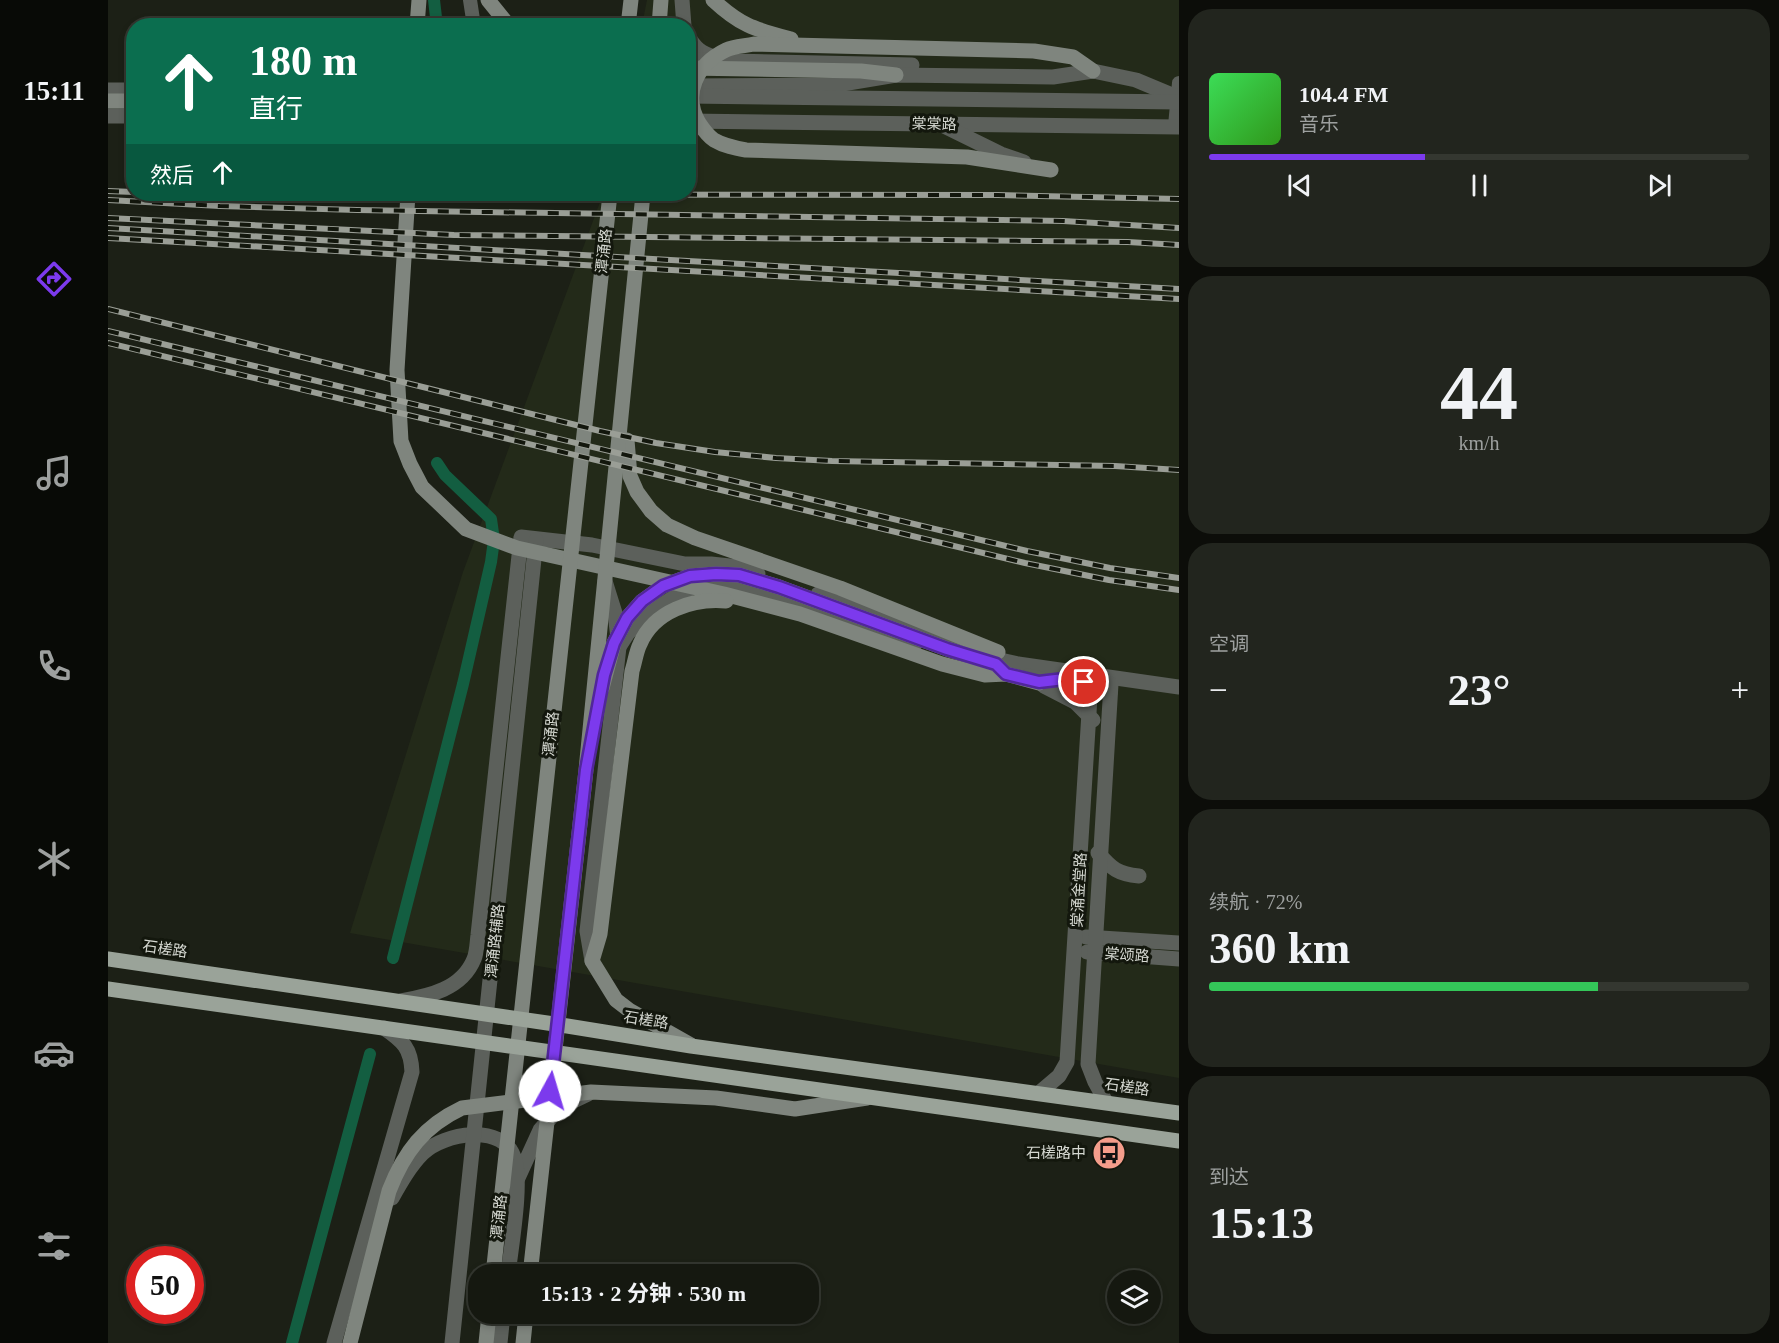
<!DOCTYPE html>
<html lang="zh">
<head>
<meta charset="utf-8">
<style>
  :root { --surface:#151810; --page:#22251e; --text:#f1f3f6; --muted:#9da09f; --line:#343730; --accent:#7c3aed }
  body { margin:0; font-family:"Times New Roman","Noto Sans SC",serif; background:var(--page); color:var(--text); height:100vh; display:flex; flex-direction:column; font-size:22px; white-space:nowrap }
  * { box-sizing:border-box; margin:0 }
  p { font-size:20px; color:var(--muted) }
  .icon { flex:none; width:33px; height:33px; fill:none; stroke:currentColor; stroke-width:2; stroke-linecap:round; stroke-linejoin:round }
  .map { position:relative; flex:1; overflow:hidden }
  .details { display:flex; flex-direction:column; gap:9px; padding:9px; background:#0c0d09; width:600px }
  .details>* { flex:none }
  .banner { position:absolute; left:18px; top:18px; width:570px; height:183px; border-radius:24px; box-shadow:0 3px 9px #0003,0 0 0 2px var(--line); background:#0b6e4f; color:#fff; overflow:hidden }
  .tools { position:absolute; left:999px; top:1270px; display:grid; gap:12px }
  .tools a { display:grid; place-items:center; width:54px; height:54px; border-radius:50%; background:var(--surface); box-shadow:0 3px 9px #0003,0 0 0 2px var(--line); font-size:30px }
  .speed { position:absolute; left:18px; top:1246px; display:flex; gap:12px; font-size:30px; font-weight:700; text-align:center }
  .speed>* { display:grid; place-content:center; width:78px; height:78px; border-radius:50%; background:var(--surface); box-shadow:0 3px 9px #0003,0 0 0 2px var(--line); line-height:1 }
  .speed .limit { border:9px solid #d22; background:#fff; color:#111 }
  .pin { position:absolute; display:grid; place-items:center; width:51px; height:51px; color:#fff; margin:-26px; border:3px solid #fff; border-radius:50%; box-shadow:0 2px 6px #0007 }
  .me { position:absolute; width:66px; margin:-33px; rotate:6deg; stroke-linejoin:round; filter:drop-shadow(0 0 4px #0008) }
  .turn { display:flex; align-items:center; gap:21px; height:126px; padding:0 24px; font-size:27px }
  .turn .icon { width:78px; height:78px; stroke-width:2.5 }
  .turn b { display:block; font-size:42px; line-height:51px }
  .then { display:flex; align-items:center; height:57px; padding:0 24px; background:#0003; gap:12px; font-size:22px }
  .big { font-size:45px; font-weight:700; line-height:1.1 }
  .details .widget { flex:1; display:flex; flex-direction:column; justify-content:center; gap:9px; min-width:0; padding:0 21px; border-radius:24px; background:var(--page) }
  .details .dial { align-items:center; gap:0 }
  .dial b { font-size:78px; line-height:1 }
  .song { display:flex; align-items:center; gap:18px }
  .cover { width:72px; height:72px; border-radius:9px; background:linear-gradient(135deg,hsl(130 70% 55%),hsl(110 70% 35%)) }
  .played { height:6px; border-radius:3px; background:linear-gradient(90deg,var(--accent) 40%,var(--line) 40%) }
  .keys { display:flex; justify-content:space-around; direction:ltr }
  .heat { display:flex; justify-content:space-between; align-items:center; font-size:33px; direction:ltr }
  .charge { height:9px; border-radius:4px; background:linear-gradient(90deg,#34c759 72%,var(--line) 0) }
  .trip { position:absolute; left:360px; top:1264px; width:351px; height:60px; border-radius:24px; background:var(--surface); box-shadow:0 3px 9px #0003,0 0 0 2px var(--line); font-weight:700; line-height:60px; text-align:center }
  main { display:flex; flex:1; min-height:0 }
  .dock { display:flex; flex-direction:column; width:108px; justify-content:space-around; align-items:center; background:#080a06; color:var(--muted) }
  .dock .icon { width:42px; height:42px }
  .dock .active { color:var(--accent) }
  .dock b { font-size:27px; color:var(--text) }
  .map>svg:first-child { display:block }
  .built { fill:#232a19 }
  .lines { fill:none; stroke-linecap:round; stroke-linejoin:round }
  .canal { stroke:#135e41; stroke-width:12 }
  .minor { stroke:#5c605b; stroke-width:14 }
  .tertiary { stroke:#5c605b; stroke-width:15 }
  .secondary { stroke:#7f857e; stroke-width:15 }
  .primary { stroke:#9aa399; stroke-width:15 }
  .rail-casing { stroke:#9a9e96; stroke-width:6 }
  .rail { stroke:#13170d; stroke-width:4; stroke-dasharray:11; stroke-linecap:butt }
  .route-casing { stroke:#51269a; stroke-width:15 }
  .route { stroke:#7c3aed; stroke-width:10 }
  .labels { text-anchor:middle; stroke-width:6; stroke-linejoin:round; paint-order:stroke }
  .street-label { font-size:15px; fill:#d4d7d0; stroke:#13170d }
  .poi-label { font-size:15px; fill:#d4d7d0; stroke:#13170d; text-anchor:end }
</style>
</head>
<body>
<main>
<nav class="dock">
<b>15:11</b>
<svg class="icon active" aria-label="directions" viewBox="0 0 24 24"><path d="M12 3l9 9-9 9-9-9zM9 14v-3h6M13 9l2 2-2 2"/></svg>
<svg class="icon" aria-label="music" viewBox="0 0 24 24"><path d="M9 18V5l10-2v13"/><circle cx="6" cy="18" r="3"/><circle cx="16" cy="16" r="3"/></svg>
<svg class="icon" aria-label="phone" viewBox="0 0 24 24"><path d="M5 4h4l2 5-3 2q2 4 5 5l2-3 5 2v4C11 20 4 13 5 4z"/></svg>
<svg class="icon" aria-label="climate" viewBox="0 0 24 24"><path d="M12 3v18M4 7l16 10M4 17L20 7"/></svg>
<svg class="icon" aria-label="car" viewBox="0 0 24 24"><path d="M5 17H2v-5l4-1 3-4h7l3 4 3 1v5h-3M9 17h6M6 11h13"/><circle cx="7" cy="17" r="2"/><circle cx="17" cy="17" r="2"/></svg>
<svg class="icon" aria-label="filters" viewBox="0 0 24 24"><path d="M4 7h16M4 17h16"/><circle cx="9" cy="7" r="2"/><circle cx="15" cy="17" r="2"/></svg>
</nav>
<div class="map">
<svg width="1071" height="1343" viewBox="0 0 1071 1343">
  <rect width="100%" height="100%" fill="#1c2016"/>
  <path class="built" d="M539 0H1071V1078L242 933 355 572 495 194H580V26L534 25Z"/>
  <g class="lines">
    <g class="canal">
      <path d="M326 0 329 26"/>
      <path d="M285 958 355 684 383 562 386 540 383 519 337 475 329 463"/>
      <path d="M184 1343 262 1054"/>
    </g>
    <g class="minor">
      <path d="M362 0 366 26"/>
      <path d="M1067 126 1071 83"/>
    </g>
    <g class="tertiary">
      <path d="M574 0 576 26"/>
      <path d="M580 36C587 48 593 53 606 57"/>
      <path d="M580 60 804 65"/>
      <path d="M580 86 728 85 788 75 945 77 985 71 1028 80 1071 98"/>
      <path d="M0 90H26"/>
      <path d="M580 96 1071 102"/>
      <path d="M0 116H26"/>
      <path d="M580 121 1071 127"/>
      <path d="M834 125 893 154 916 162"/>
      <path d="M710 594 888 659 910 664 1071 687"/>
      <path d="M511 647 520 633 540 614 563 599 593 583H624L695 605 807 644"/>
      <path d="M920 676 1002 693"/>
      <path d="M936 686 967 702 985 720"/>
      <path d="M990 853C1004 869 1010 874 1031 876"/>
      <path d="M978 937 1071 943"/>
      <path d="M979 952 1071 959"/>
      <path d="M484 961 479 931 511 647 507 613 497 581"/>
      <path d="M293 1001C321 996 354 989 366 959 369 952 369 942 370 935L413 537 484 545 577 564H603L631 567 650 574"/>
      <path d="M931 1093 951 1076 959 1062 983 681"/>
      <path d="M998 1102 987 1082 980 1064 1003 684"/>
      <path d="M410 1178 432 1130 451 1108 480 1094"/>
      <path d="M284 1198C293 1182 302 1166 315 1153 336 1133 394 1123 406 1157 415 1181 403 1247 400 1275"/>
      <path d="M226 1343 304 1072C303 1048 295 1041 276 1028"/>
      <path d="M344 1343 428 540"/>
      <path d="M392 1343 395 1314"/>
    </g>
    <g class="secondary">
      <path d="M380 0 401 26"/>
      <path d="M605 0C633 26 646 29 683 39"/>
      <path d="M309 26 311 0"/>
      <path d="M520 26 523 0"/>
      <path d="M551 26 553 0"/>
      <path d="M580 68 753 71 788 75"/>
      <path d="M0 101H26"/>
      <path d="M943 170 859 157 638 150C627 148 616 146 606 140 600 136 595 129 591 123 574 94 589 64 618 50 626 46 637 46 646 44L926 51 965 57 985 71"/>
      <path d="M300 194 289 370 293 441 302 464 314 487 358 529 409 548 616 594 692 614 834 664 877 675 898 674 931 683"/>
      <path d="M519 440 522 476 529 492 543 511 559 525 587 538 732 588 890 652"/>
      <path d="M494 688 506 643 519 618 534 601 555 586 582 576 608 574 631 575 671 587 839 649 888 664 898 674"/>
      <path d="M583 1045 521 1010 508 1000 484 961 492 934 524 671C527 662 528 652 532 644 546 611 585 598 618 601"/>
      <path d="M385 1275 502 194"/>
      <path d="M422 1275 478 770 535 194"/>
      <path d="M242 1343 281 1191C296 1152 316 1126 354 1108L483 1092 608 1098 687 1109 759 1098"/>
      <path d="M378 1343 381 1314"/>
      <path d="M415 1343 418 1314"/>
    </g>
    <g class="primary">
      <path d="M0 959 453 1025 583 1046 1071 1113"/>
      <path d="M0 989 1071 1141"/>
    </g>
    <defs>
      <g id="rail">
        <path d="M0 191 26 192"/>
        <path d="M72 194 890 195 1071 199"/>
        <path d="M0 200 112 206 249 210 955 221 1071 228"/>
        <path d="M0 218 346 235 1020 242 1071 245"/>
        <path d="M0 228 1071 289"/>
        <path d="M0 238 1071 299"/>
        <path d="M0 309 492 431 548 443 607 452 668 458 724 461 1007 466 1071 470"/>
        <path d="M0 331 919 551 1002 568 1071 578"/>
        <path d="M0 343 917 563 1001 580 1071 590"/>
      </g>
    </defs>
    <use href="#rail" class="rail-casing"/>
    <use href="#rail" class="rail"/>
  </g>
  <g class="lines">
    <defs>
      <path id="route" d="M442 1091 478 770 496 675 506 643 519 618 534 601 555 586 582 576 608 574 631 575 671 587 839 649 888 664 898 674 931 682 956 679 976 682"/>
    </defs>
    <use href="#route" class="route-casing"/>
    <use href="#route" class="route"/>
  </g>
  <defs>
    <symbol id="bus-disc" viewBox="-11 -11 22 22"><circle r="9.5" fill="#f49d8b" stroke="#13170d"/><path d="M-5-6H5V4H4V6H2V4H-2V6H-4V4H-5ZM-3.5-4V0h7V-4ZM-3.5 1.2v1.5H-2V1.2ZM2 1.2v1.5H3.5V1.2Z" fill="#111"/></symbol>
  </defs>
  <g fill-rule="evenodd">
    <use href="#bus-disc" x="982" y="1134" width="38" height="38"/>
  </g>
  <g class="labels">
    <g class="street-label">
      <text transform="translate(826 124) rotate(1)" y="5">棠棠路</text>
      <text transform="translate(496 251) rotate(-84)" y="5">潭涌路</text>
      <text transform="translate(443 734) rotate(-84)" y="5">潭涌路</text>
      <text transform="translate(971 890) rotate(-87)" y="5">棠涌金堂路</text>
      <text transform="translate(387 941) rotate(-84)" y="5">潭涌路辅路</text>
      <text transform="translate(57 949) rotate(8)" y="5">石槎路</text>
      <text transform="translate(1019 955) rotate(4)" y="5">棠颂路</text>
      <text transform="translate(538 1020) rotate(9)" y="5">石槎路</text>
      <text transform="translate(1019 1087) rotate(8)" y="5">石槎路</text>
      <text transform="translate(391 1217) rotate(-84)" y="5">潭涌路</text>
    </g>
    <g class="poi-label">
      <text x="978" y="1158">石槎路中</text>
    </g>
  </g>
</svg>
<div class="tools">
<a><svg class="icon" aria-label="layers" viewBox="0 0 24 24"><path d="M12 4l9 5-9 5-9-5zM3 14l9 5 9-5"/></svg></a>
</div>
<div class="speed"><div class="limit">50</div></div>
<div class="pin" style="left:976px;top:682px;background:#d93025"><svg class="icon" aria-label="arrive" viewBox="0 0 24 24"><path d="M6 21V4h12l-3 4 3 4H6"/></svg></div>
<svg class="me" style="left:442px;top:1091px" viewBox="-20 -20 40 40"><circle r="19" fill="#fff"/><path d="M0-13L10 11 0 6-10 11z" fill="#7c3aed"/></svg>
<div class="trip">15:13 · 2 分钟 · 530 m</div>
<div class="banner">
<div class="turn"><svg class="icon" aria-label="ahead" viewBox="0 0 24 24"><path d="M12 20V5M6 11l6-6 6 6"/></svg><div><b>180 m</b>直行</div></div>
<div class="then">然后<svg class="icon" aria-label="ahead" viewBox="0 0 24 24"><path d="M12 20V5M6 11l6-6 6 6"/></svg></div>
</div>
</div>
<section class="details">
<div class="widget">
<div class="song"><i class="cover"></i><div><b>104.4 FM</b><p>音乐</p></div></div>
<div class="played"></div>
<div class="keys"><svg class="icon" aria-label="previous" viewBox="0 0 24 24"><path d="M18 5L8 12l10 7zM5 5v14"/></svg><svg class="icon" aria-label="pause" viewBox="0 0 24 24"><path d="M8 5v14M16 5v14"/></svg><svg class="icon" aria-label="next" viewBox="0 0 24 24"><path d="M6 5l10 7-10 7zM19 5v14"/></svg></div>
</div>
<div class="widget dial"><b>44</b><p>km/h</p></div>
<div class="widget"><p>空调</p>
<div class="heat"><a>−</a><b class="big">23°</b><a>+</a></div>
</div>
<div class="widget"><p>续航 · 72%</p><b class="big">360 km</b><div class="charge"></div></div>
<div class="widget"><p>到达</p><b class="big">15:13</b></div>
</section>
</main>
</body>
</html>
